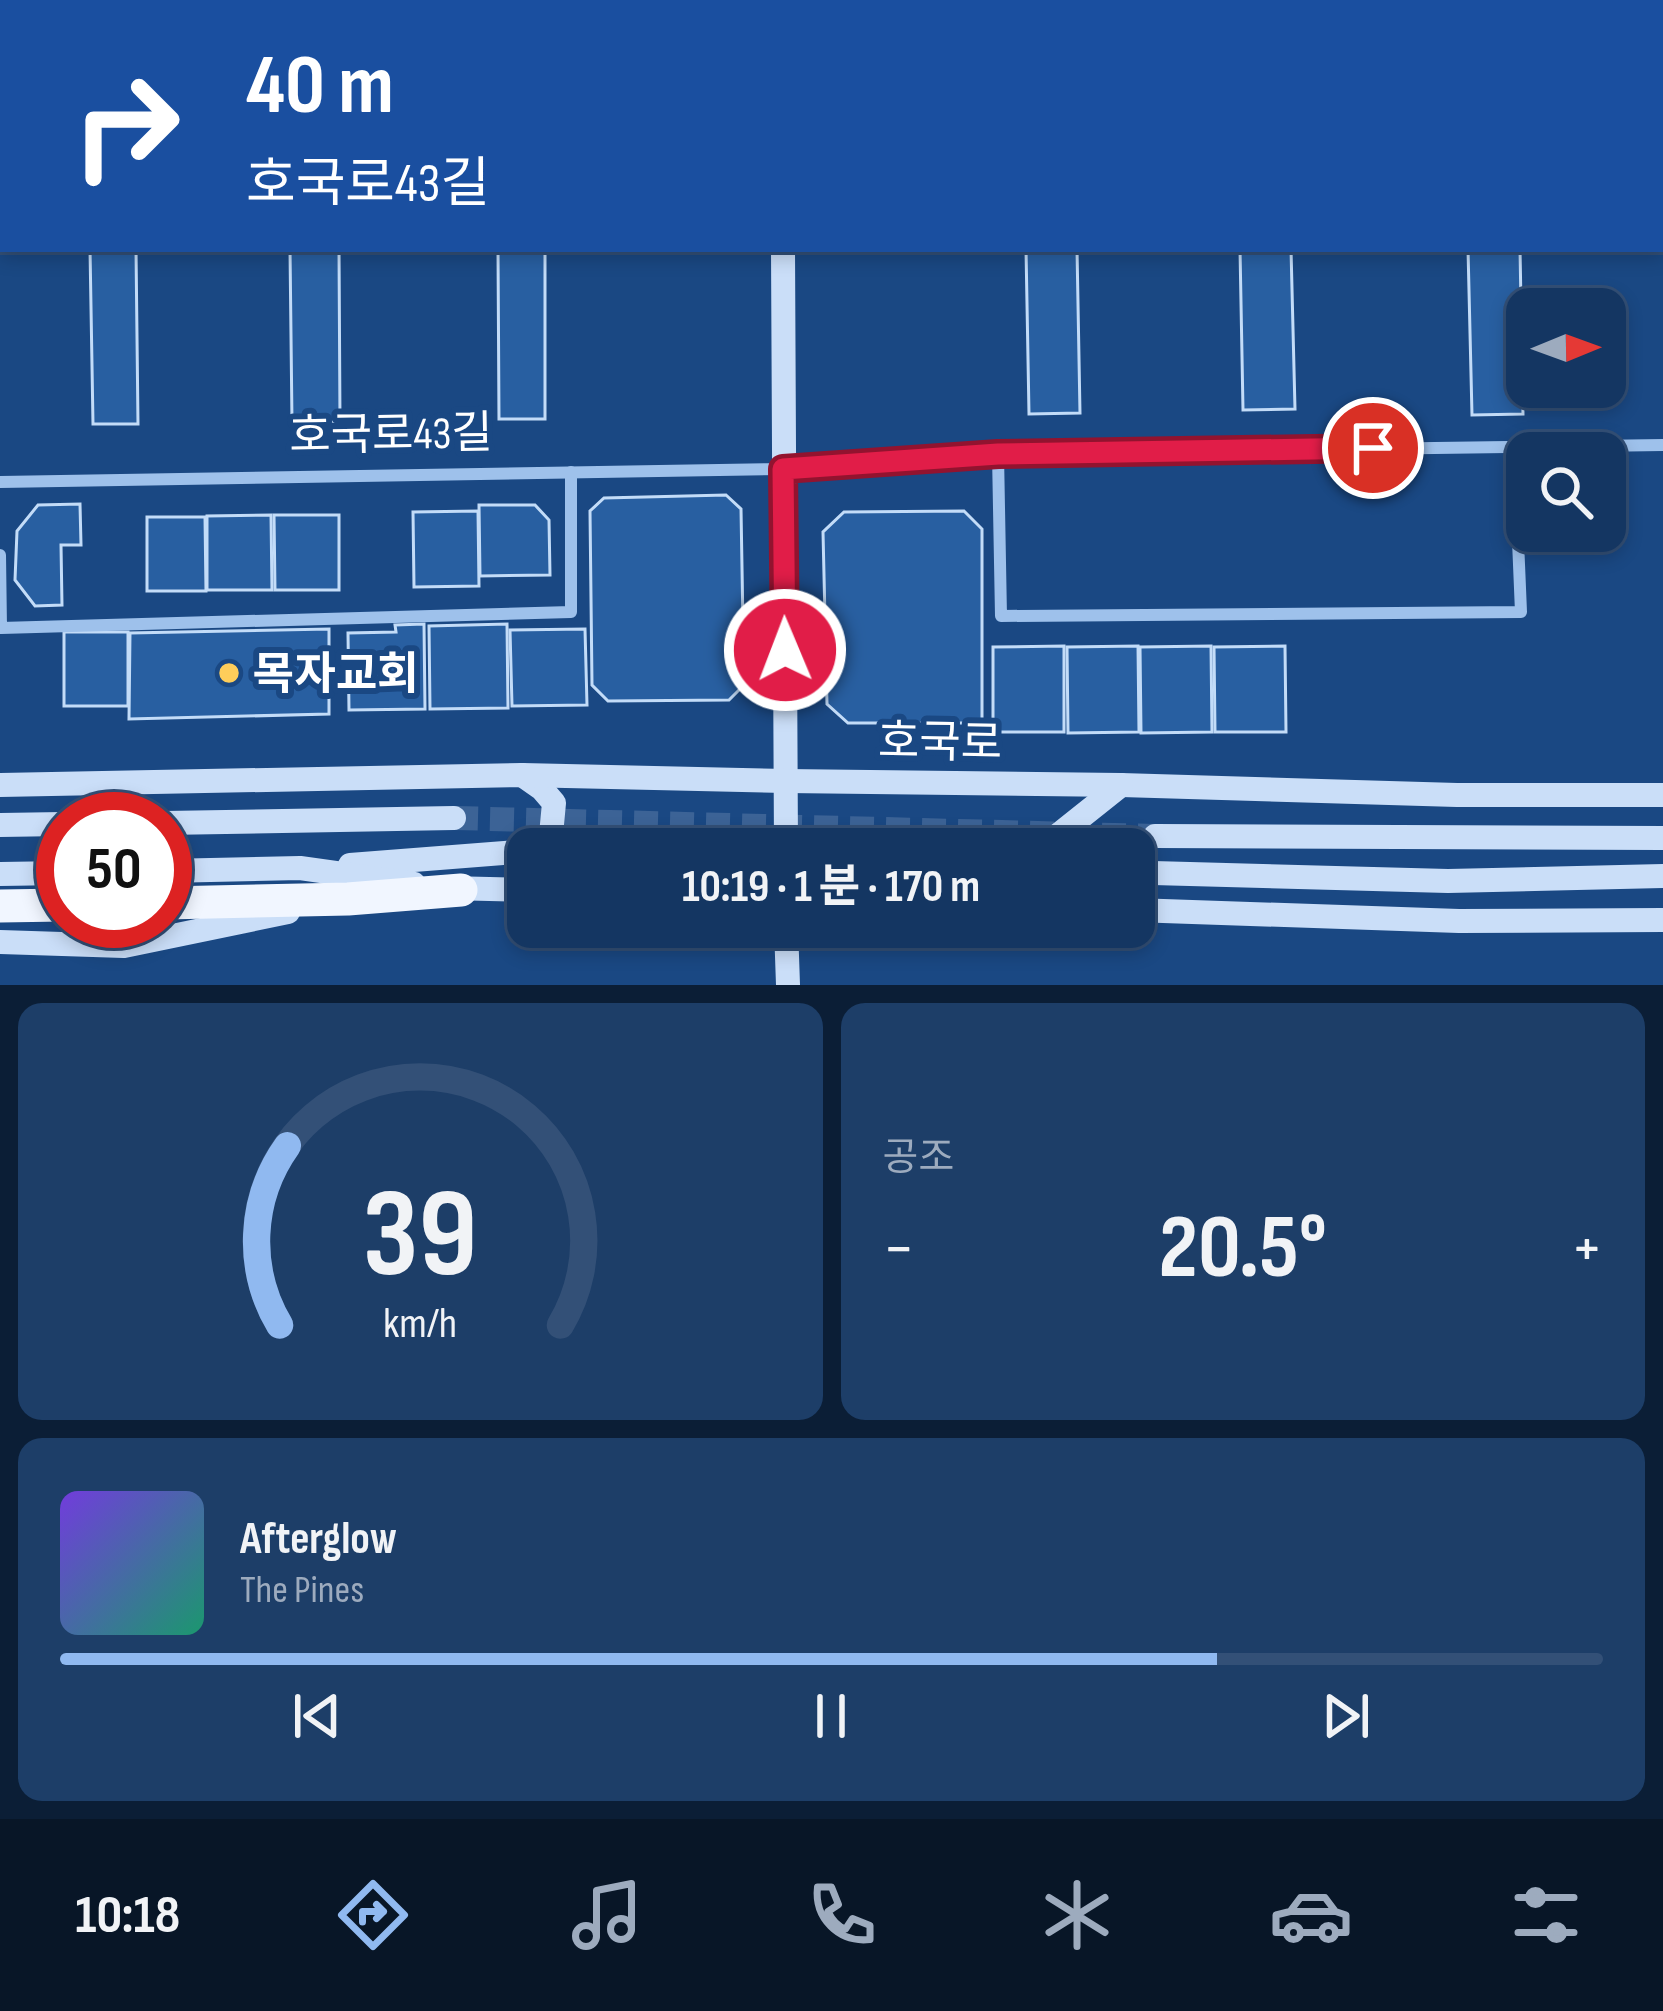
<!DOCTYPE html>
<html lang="ko">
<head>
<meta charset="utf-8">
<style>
  :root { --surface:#143662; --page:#1d3e68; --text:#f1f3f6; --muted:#9dabbe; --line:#335077; --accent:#90b9f0 }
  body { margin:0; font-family:"Sofia Sans Condensed","Noto Sans KR",sans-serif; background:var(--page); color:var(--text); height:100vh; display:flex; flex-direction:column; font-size:45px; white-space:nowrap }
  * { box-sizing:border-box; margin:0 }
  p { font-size:39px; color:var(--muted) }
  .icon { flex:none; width:66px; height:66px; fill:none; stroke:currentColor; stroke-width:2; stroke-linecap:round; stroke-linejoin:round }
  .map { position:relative; height:985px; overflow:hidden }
  .drawer { display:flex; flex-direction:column; gap:18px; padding:18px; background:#0b1e36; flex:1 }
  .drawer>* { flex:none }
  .guide { position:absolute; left:0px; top:0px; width:1665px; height:252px; box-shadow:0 6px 18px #0003,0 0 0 3px var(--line); background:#1a4fa0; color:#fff; overflow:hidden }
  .needle { width:78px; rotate:89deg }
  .fabs { position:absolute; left:1506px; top:288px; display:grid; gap:24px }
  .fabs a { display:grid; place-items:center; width:120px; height:120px; border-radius:24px; background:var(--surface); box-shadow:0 6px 18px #0003,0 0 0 3px var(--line); font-size:60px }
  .speed { position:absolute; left:36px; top:792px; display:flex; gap:24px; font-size:60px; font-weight:700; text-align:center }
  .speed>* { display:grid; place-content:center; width:156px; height:156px; border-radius:50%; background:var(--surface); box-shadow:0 6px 18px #0003,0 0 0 3px var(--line); line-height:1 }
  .speed .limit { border:18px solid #d22; background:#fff; color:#111 }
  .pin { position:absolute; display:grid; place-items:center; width:102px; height:102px; color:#fff; margin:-51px; border:6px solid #fff; border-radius:50%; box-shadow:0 3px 12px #0007 }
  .me { position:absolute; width:132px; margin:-66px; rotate:359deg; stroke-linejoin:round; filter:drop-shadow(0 0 9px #0008) }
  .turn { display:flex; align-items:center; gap:42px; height:252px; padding:0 48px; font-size:54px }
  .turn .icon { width:156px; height:156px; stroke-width:2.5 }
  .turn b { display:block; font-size:84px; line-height:102px }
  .big { font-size:90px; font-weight:700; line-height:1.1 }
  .drawer .tile { flex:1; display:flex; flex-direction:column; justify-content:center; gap:18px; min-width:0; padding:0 42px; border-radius:24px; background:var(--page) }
  .drawer .dial { align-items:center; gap:0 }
  .dial svg { height:312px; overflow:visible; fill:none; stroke:var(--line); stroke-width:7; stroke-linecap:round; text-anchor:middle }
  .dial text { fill:var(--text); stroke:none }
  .song { display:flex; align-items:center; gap:36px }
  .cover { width:144px; height:144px; border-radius:18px; background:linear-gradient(135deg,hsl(260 70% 55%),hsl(160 70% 35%)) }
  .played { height:12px; border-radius:6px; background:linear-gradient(90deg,var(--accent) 75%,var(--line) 75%) }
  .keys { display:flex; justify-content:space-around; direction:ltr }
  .heat { display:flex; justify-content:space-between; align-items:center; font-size:66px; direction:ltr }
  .drawer .tiles { flex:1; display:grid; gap:18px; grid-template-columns:1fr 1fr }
  .tile:last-child { grid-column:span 2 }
  .trip { position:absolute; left:507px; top:828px; width:648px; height:120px; border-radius:24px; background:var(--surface); box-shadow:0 6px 18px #0003,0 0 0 3px var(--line); font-weight:700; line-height:120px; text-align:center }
  .dock { display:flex; height:192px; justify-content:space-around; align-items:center; background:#081627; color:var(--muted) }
  .dock .icon { width:84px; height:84px }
  .dock .active { color:var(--accent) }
  .dock b { font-size:54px; color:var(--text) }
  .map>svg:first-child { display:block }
  .building { fill:#285fa1; stroke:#c3dcf8; stroke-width:3 }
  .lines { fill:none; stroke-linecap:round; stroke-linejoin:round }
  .secondary-tunnel { stroke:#3c6396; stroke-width:24; stroke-dasharray:24 12; stroke-linecap:butt }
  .minor { stroke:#9ec1eb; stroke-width:12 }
  .secondary { stroke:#cadef8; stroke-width:24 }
  .trunk { stroke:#f1f6ff; stroke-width:33 }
  .route-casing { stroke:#92132f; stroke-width:30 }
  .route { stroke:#e11d48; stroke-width:21 }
  .poi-dot { fill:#fecd5a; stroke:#1a4883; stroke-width:4.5 }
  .labels { text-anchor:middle; stroke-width:12; stroke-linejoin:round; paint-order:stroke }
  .street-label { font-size:45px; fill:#fff; stroke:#1a4883 }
  .poi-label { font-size:45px; font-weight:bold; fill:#fff; stroke:#1a4883; text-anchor:start }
</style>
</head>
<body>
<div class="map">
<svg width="1663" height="985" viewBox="0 0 1663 985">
  <rect width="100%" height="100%" fill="#1a4883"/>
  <g class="building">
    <path d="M90 249H136L138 424H93Z"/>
    <path d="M290 249H339L340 421 292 422Z"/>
    <path d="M498 249H545V419H499Z"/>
    <path d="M1026 249H1077L1080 413 1029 414Z"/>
    <path d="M1240 249H1291L1295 409 1243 410Z"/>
    <path d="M1468 249H1520L1523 414 1472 415Z"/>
    <path d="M726 495 741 509 744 685 729 700 608 701 592 685 590 511 604 498Z"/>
    <path d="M80 504 81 545H61L62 605 35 606 15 580 17 531 38 505Z"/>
    <path d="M479 505H535L549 520 550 575 480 576Z"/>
    <path d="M478 511 479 586 414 587 413 512Z"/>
    <path d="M964 511 982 529V723H848L827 704 823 532 844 512Z"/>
    <path d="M271 515 272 590H207V516Z"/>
    <path d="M274 515H339V590H275Z"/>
    <path d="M147 517H205L206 591H147Z"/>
    <path d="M424 624 425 709 349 710 348 633 396 632 395 625Z"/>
    <path d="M507 624 508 708 430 709 429 626Z"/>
    <path d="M329 629V714L129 719 130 633Z"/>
    <path d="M585 629 587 705 512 706 510 630Z"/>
    <rect x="64" y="632" width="64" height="74"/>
    <path d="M1064 646V732H993V647Z"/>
    <path d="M1138 646 1139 732 1068 733 1067 647Z"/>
    <path d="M1211 646 1212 732 1141 733 1140 647Z"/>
    <path d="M1285 646 1286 732H1215L1214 647Z"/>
  </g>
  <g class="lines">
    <path class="secondary-tunnel" d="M454 818 1155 836"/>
    <g class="minor">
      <path d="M998 454 1001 616 1521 612 1514 445"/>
      <path d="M0 482 783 469 998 454 1663 445"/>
      <path d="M0 555 1 628 571 612V472"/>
    </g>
    <g class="secondary">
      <path d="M782 0V3"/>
      <path d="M783 249 786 849"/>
      <path d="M522 775 542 789 554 803 551 835 534 849"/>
      <path d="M0 785 522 775 786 781 1121 785 1457 795H1663"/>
      <path d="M165 823 454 818"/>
      <path d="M0 825 63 824"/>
      <path d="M1155 836 1663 838"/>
      <path d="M1051 849 1057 836 1121 785"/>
      <path d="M350 865 528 851"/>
      <path d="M165 871 300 868 414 884"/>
      <path d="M1153 873 1448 881 1663 876"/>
      <path d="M0 874 63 873"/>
      <path d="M448 888 528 890"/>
      <path d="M1134 910 1459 921 1663 920"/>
      <path d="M786 927 788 985"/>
      <path d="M0 942 124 946 288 912"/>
    </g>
    <g class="trunk">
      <path d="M165 903 348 899 461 890"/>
      <path d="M0 906 63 905"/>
    </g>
  </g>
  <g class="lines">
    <defs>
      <path id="route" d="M785 650 783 469 998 454 1373 448"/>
    </defs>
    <use href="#route" class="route-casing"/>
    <use href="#route" class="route"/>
  </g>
  <circle class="poi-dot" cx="229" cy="673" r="12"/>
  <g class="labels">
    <g class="street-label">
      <text transform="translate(391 433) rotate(-1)" y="16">호국로43길</text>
      <text transform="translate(940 741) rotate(1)" y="16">호국로</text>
    </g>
    <g class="poi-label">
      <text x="253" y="689">목자교회</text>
    </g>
  </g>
</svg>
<div class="fabs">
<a><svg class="needle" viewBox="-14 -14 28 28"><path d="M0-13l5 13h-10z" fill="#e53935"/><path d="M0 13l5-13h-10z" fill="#9dabbe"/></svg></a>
<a><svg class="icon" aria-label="search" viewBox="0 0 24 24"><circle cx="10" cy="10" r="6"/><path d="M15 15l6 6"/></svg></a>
</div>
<div class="speed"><div class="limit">50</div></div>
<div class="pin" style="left:1373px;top:448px;background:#d93025"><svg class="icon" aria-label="arrive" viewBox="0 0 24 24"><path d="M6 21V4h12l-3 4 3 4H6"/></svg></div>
<svg class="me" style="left:785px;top:650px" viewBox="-20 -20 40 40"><circle r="17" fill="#e11d48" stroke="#fff" stroke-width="3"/><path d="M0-11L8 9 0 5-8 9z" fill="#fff"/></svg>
<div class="trip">10:19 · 1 분 · 170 m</div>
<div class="guide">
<div class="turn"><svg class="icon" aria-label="right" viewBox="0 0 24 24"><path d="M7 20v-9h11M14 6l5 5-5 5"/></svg><div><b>40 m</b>호국로43길</div></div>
</div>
</div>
<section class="drawer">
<div class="tiles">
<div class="tile dial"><svg viewBox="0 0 100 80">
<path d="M14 69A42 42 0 1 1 86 69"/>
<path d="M14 69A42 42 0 0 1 16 23" stroke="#90b9f0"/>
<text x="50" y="56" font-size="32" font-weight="700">39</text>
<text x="50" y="72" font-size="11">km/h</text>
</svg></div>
<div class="tile"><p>공조</p>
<div class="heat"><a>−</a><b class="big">20.5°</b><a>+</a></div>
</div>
<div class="tile">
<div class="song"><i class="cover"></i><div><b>Afterglow</b><p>The Pines</p></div></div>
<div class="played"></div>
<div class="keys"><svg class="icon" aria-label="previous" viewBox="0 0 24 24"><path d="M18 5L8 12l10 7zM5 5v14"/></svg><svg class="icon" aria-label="pause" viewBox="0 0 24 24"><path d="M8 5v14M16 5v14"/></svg><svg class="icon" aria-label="next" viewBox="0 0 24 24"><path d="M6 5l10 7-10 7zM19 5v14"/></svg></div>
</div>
</div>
</section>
<nav class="dock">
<b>10:18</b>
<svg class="icon active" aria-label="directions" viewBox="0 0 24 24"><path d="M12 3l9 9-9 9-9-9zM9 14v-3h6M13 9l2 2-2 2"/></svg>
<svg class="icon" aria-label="music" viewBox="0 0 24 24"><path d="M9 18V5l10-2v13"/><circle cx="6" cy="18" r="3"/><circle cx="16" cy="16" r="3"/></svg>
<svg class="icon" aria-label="phone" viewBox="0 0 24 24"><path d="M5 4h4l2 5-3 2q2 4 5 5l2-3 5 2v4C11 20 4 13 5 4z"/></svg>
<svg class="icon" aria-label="climate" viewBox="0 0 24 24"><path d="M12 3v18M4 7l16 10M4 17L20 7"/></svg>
<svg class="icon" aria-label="car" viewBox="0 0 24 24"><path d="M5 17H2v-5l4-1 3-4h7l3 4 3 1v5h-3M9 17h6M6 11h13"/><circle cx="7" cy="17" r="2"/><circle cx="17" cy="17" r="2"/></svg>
<svg class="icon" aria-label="filters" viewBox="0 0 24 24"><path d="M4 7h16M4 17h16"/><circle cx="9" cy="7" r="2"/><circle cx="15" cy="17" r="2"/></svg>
</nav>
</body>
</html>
